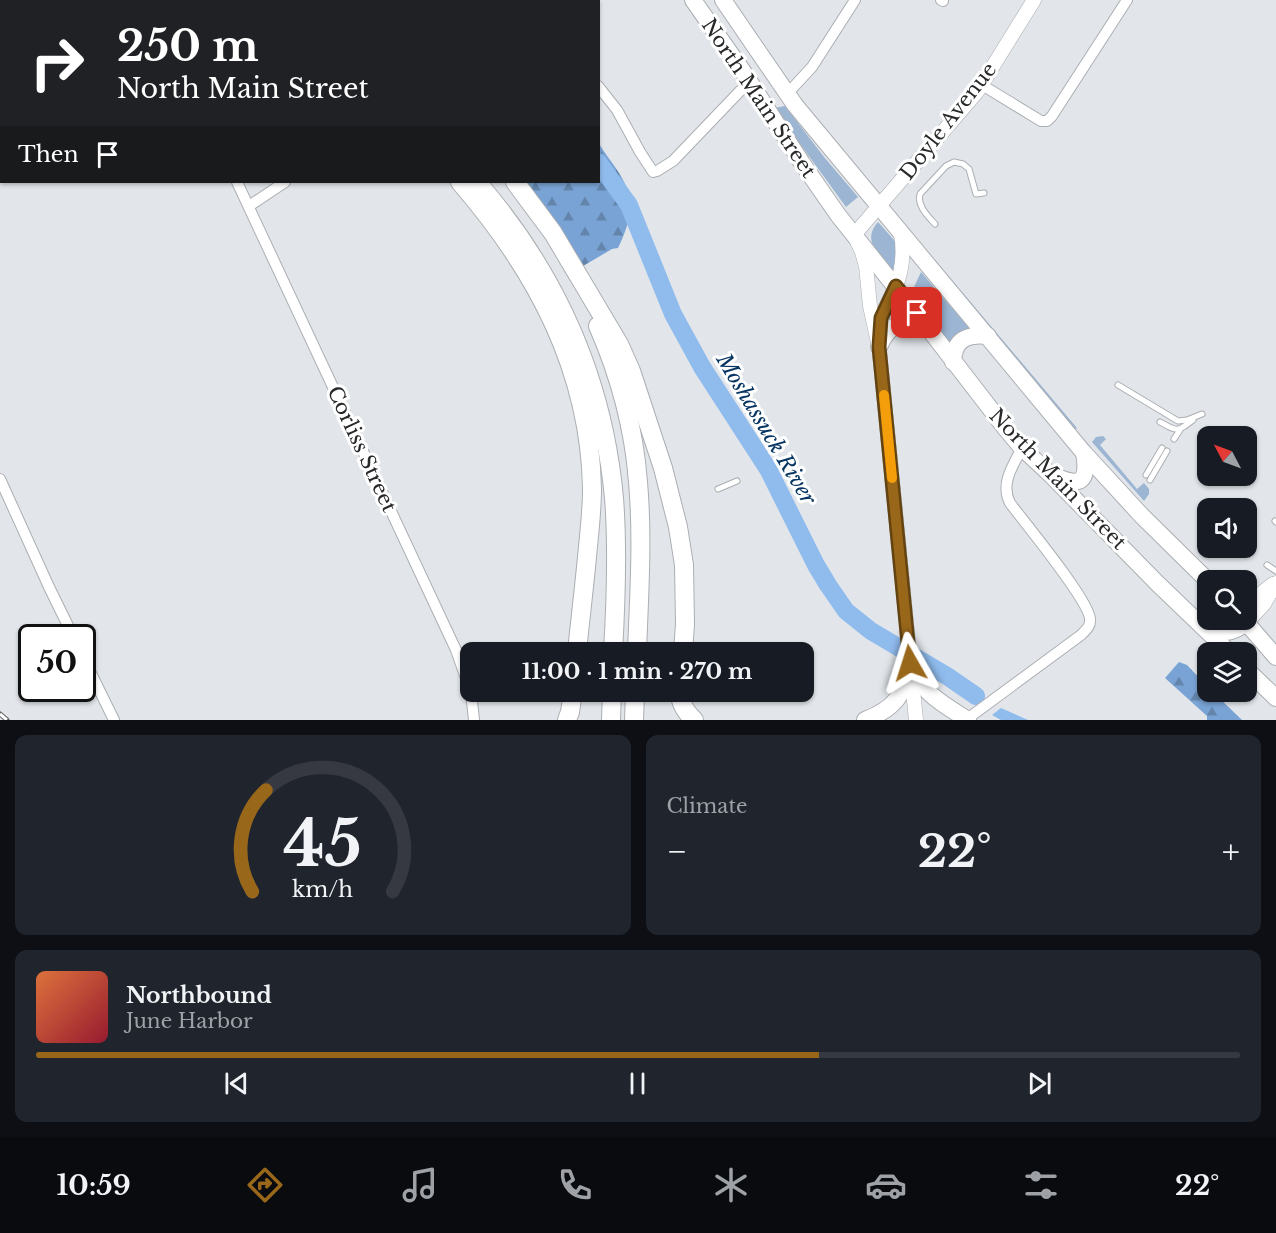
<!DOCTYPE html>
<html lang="en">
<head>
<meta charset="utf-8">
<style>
  :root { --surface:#171b24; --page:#20242c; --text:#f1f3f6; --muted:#9ea1a6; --line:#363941; --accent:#98671a }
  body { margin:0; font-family:"Libre Baskerville",serif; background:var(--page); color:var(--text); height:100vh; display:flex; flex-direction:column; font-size:22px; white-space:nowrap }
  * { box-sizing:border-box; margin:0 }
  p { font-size:20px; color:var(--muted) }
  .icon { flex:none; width:33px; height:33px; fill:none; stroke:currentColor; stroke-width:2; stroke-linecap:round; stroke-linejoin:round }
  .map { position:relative; height:720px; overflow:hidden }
  .sheet { display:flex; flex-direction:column; gap:15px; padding:15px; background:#0d0f14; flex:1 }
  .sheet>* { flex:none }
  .top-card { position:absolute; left:0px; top:0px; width:600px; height:183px; box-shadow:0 2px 4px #0004; background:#202124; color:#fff; overflow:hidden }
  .needle { width:39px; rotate:311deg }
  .fabs { position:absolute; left:1197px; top:426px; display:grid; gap:12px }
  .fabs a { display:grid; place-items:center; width:60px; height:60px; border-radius:12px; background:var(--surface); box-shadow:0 2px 4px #0004; font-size:30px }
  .speed { position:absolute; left:18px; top:624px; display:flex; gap:12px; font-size:30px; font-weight:700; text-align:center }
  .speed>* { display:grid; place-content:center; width:78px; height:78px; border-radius:50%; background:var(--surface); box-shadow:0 2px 4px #0004; line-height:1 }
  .speed .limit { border:3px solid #111; border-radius:9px; background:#fff; color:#111 }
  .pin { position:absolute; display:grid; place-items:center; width:51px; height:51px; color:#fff; margin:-26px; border-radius:12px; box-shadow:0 3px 9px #0006 }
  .me { position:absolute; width:66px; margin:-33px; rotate:354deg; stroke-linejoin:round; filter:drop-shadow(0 0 4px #0008) }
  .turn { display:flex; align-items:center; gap:21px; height:126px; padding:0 18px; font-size:27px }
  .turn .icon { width:78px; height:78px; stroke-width:2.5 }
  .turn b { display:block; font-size:42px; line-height:51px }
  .then { display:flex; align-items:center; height:57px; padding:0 18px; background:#0003; gap:12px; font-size:22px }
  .big { font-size:45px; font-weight:700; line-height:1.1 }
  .sheet .card { flex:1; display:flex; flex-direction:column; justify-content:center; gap:9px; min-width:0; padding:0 21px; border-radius:12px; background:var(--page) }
  .sheet .dial { align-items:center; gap:0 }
  .dial svg { height:156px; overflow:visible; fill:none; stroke:var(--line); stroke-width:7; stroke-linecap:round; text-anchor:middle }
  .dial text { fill:var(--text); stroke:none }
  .song { display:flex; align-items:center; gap:18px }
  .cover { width:72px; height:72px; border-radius:9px; background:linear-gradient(135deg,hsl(20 70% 55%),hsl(350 70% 35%)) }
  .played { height:6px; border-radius:3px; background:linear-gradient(90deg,var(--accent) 65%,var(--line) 65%) }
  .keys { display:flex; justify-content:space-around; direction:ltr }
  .heat { display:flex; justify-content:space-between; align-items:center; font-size:33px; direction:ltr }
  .sheet .tiles { flex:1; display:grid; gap:15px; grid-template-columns:1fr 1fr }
  .card:last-child { grid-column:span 2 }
  .trip { position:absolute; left:460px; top:642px; width:354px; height:60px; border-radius:12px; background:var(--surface); box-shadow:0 2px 4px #0004; font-weight:700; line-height:60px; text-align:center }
  .tabs { display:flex; height:96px; justify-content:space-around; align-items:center; background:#090b0e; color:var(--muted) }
  .tabs .icon { width:42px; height:42px }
  .tabs .current { color:var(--accent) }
  .tabs b { font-size:27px; color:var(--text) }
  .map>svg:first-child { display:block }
  .grass { fill:#9bb5d3 }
  .forest { fill:url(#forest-firs) }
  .water { fill:#8fbbed }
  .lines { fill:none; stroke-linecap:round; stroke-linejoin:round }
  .river { stroke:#8fbbed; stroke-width:18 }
  .lane-casing { stroke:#abaeb2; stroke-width:7 }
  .street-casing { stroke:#abaeb2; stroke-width:12 }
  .secondary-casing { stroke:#abaeb2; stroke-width:15 }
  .primary-casing { stroke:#abaeb2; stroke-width:18 }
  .highway-casing { stroke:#abaeb2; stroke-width:20 }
  .lane { stroke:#fff; stroke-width:5 }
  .street { stroke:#fff; stroke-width:10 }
  .secondary { stroke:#fff; stroke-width:14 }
  .primary { stroke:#fff; stroke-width:16 }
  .highway { stroke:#fff; stroke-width:18 }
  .rail-casing { stroke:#636567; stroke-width:5 }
  .rail { stroke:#fff; stroke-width:3; stroke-dasharray:9; stroke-linecap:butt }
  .route-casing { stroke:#634311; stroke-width:15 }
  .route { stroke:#98671a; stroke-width:10 }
  .slow { stroke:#f59e0b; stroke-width:10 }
  .labels { text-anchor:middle; stroke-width:6; stroke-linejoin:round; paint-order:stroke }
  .street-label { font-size:20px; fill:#262829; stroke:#fff }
  .water-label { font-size:21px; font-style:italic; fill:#073562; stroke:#fff }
</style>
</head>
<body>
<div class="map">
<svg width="1276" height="720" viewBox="0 0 1276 720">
  <defs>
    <pattern id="forest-firs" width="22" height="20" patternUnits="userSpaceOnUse" patternTransform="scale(1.5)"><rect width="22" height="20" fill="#79a3d4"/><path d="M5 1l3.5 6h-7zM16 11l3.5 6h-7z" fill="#6385ac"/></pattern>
  </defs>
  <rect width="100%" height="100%" fill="#e2e6ea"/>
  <g class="grass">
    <path d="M785 106 824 157 858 197 846 207 774 108Z"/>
    <path d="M878 222 894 240 897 245 895 274C882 258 860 242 878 222Z"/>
    <path d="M935 260 1077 428 1075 429 934 261Z"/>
    <path d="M921 272 970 329 951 346 909 293 914 287Z"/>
    <path d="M1103 436 1106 439 1100 445 1137 489 1144 483 1149 489V494L1144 501 1092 442 1096 437Z"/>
  </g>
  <g class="forest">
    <path d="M599 144C609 160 626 178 630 198 634 211 624 236 618 248L612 249 578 269 518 182H598Z"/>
    <path d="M1179 662 1187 665 1207 686 1208 692H1213L1242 720H1207V716L1165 678Z"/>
  </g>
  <path class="water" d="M1001 708 1028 720H1001L992 715Z"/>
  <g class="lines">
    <g class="river">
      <path d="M428 0 434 2"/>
      <path d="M598 162 629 205 673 314 702 367 768 469 816 565 828 585 846 611 871 631 947 676 976 696"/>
    </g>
    <defs>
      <g id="lane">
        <path d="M935 224C928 216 917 206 920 194L946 166 954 162 963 164 969 169 976 194 984 193"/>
        <path d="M1118 385 1178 421 1187 420 1202 414"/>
        <path d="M1160 422C1178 432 1177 432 1193 420"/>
        <path d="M1174 439 1180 430"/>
        <path d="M1146 475 1162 448"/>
        <path d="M1150 480 1167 451"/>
        <path d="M718 489 737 481"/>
        <path d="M1275 521 1276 522"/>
        <path d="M1267 565 1276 571"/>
      </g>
      <g id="street">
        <path d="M80 0 83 2"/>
        <path d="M941 0 943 1"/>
        <path d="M531 2 533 0"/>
        <path d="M982 85 1041 121H1047L1052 116 1127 0"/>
        <path d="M598 86 617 110 640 152 653 172 657 171 673 161 740 91 751 84"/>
        <path d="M787 94 812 67 855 0"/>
        <path d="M237 182 456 650 471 692 474 720"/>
        <path d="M249 206 285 182"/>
        <path d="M0 479 49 587 74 638"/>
        <path d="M82 655 114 720"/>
        <path d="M967 719 1081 635C1086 630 1091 626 1090 619 1089 600 1024 522 1010 503 1000 484 1013 465 1022 448"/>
      </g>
      <g id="secondary">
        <path d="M880 333C881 313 887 305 895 288 903 270 904 252 901 233"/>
        <path d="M1246 598 1260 594 1273 584"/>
        <path d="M1247 622 1264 604 1276 583"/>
        <path d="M916 720 879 347 870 306 866 266 862 252 854 235 977 92 1034 0"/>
      </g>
      <g id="primary">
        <path d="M693 0 742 70 802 163 838 215 925 324 1006 429 1022 448 1051 475 1158 584 1229 652"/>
        <path d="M723 0 795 105 1084 453 1142 516 1208 581"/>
        <path d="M879 347C889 323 901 321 925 324"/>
        <path d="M953 362C954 339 967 334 988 336"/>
        <path d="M1055 476C1081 488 1089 481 1084 453"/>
        <path d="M1244 620 1276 657"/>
        <path d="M1203 627C1221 634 1232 635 1247 622"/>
        <path d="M910 664C921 693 943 704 968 720"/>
        <path d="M1246 669 1276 698"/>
        <path d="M865 720C894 709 906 694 910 664"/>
      </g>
      <g id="highway">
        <path d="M274 0 276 2"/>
        <path d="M319 0 321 2"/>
        <path d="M460 182C536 270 590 370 592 489 592 512 589 535 587 557 584 589 580 621 577 652"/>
        <path d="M477 182C555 272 603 378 614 498 618 549 616 601 613 652"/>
        <path d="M515 182 553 233 619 344 631 371 663 468 678 527 684 565 685 624 683 652"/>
        <path d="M598 326C619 374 634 429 638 482 643 538 639 596 637 652"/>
        <path d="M680 692C680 704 686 712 694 720"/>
        <path d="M567 720 570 712 573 692"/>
        <path d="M611 720 612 692"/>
        <path d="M634 720 635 692"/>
      </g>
    </defs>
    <use href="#lane" class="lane-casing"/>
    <use href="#street" class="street-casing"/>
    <use href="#secondary" class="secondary-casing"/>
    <use href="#primary" class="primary-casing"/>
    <use href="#highway" class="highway-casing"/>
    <use href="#lane" class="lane"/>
    <use href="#street" class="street"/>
    <use href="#secondary" class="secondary"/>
    <use href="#primary" class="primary"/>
    <use href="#highway" class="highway"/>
    <defs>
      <path id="rail" d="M0 714 7 720"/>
    </defs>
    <use href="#rail" class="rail-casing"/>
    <use href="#rail" class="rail"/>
  </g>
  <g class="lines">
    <defs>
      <path id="route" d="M910 663 879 347 881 318 896 286 917 313"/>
    </defs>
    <use href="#route" class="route-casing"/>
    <use href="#route" class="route"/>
    <path class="slow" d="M884 395 892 478"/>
  </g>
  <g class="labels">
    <g class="street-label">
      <text transform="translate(759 98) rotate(56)" y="7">North Main Street</text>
      <text transform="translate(948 121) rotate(-52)" y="7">Doyle Avenue</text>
      <text transform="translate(362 449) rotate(65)" y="7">Corliss Street</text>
      <text transform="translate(1058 479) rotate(46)" y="7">North Main Street</text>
    </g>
    <g class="water-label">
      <text transform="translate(766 429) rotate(59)" y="7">Moshassuck River</text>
    </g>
  </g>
</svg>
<div class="fabs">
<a><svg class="needle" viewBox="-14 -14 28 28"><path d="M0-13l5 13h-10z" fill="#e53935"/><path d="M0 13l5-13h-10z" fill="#9ea1a6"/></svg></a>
<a><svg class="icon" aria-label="sound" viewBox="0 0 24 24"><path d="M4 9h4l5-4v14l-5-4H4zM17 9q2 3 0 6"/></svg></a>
<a><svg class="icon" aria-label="search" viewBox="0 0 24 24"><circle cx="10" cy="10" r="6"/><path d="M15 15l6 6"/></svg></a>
<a><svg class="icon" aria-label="layers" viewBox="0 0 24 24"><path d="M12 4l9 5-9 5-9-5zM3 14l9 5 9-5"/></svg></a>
</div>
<div class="speed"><div class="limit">50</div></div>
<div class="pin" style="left:917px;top:313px;background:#d93025"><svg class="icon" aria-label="arrive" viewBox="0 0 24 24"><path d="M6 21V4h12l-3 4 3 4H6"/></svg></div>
<svg class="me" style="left:910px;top:663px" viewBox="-20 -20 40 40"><path d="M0-17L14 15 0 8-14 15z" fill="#98671a" stroke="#fff" stroke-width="4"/></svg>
<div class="trip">11:00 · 1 min · 270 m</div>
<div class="top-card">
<div class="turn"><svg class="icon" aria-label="right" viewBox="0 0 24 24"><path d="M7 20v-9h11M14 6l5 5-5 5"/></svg><div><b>250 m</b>North Main Street</div></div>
<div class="then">Then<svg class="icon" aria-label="arrive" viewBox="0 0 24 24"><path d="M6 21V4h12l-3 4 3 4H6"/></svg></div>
</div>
</div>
<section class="sheet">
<div class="tiles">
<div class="card dial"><svg viewBox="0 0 100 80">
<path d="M14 69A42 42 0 1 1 86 69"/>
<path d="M14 69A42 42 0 0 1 21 17" stroke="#98671a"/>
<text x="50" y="56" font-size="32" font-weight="700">45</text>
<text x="50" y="72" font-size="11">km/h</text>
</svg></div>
<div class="card"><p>Climate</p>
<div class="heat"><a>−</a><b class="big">22°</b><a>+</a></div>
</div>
<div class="card">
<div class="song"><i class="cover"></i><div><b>Northbound</b><p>June Harbor</p></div></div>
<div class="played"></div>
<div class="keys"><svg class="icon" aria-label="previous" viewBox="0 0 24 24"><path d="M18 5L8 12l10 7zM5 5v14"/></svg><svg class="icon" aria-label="pause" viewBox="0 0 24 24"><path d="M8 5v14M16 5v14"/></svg><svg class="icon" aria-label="next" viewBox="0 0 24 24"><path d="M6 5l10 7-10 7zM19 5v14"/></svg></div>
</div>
</div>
</section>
<nav class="tabs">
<b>10:59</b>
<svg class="icon current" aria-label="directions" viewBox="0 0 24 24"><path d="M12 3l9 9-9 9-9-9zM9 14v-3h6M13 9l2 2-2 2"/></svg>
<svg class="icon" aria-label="music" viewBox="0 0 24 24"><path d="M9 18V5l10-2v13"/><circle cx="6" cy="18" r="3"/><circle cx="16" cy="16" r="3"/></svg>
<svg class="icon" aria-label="phone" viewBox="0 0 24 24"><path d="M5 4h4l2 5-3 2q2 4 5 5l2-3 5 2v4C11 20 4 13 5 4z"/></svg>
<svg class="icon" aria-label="climate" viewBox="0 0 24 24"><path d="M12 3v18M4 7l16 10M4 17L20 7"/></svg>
<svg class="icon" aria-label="car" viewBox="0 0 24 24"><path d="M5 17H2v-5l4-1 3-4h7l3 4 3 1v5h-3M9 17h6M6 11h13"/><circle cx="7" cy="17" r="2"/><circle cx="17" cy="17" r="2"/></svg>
<svg class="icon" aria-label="filters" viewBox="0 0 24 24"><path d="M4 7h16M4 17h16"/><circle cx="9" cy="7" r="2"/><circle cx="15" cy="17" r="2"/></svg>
<b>22°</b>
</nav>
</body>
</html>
